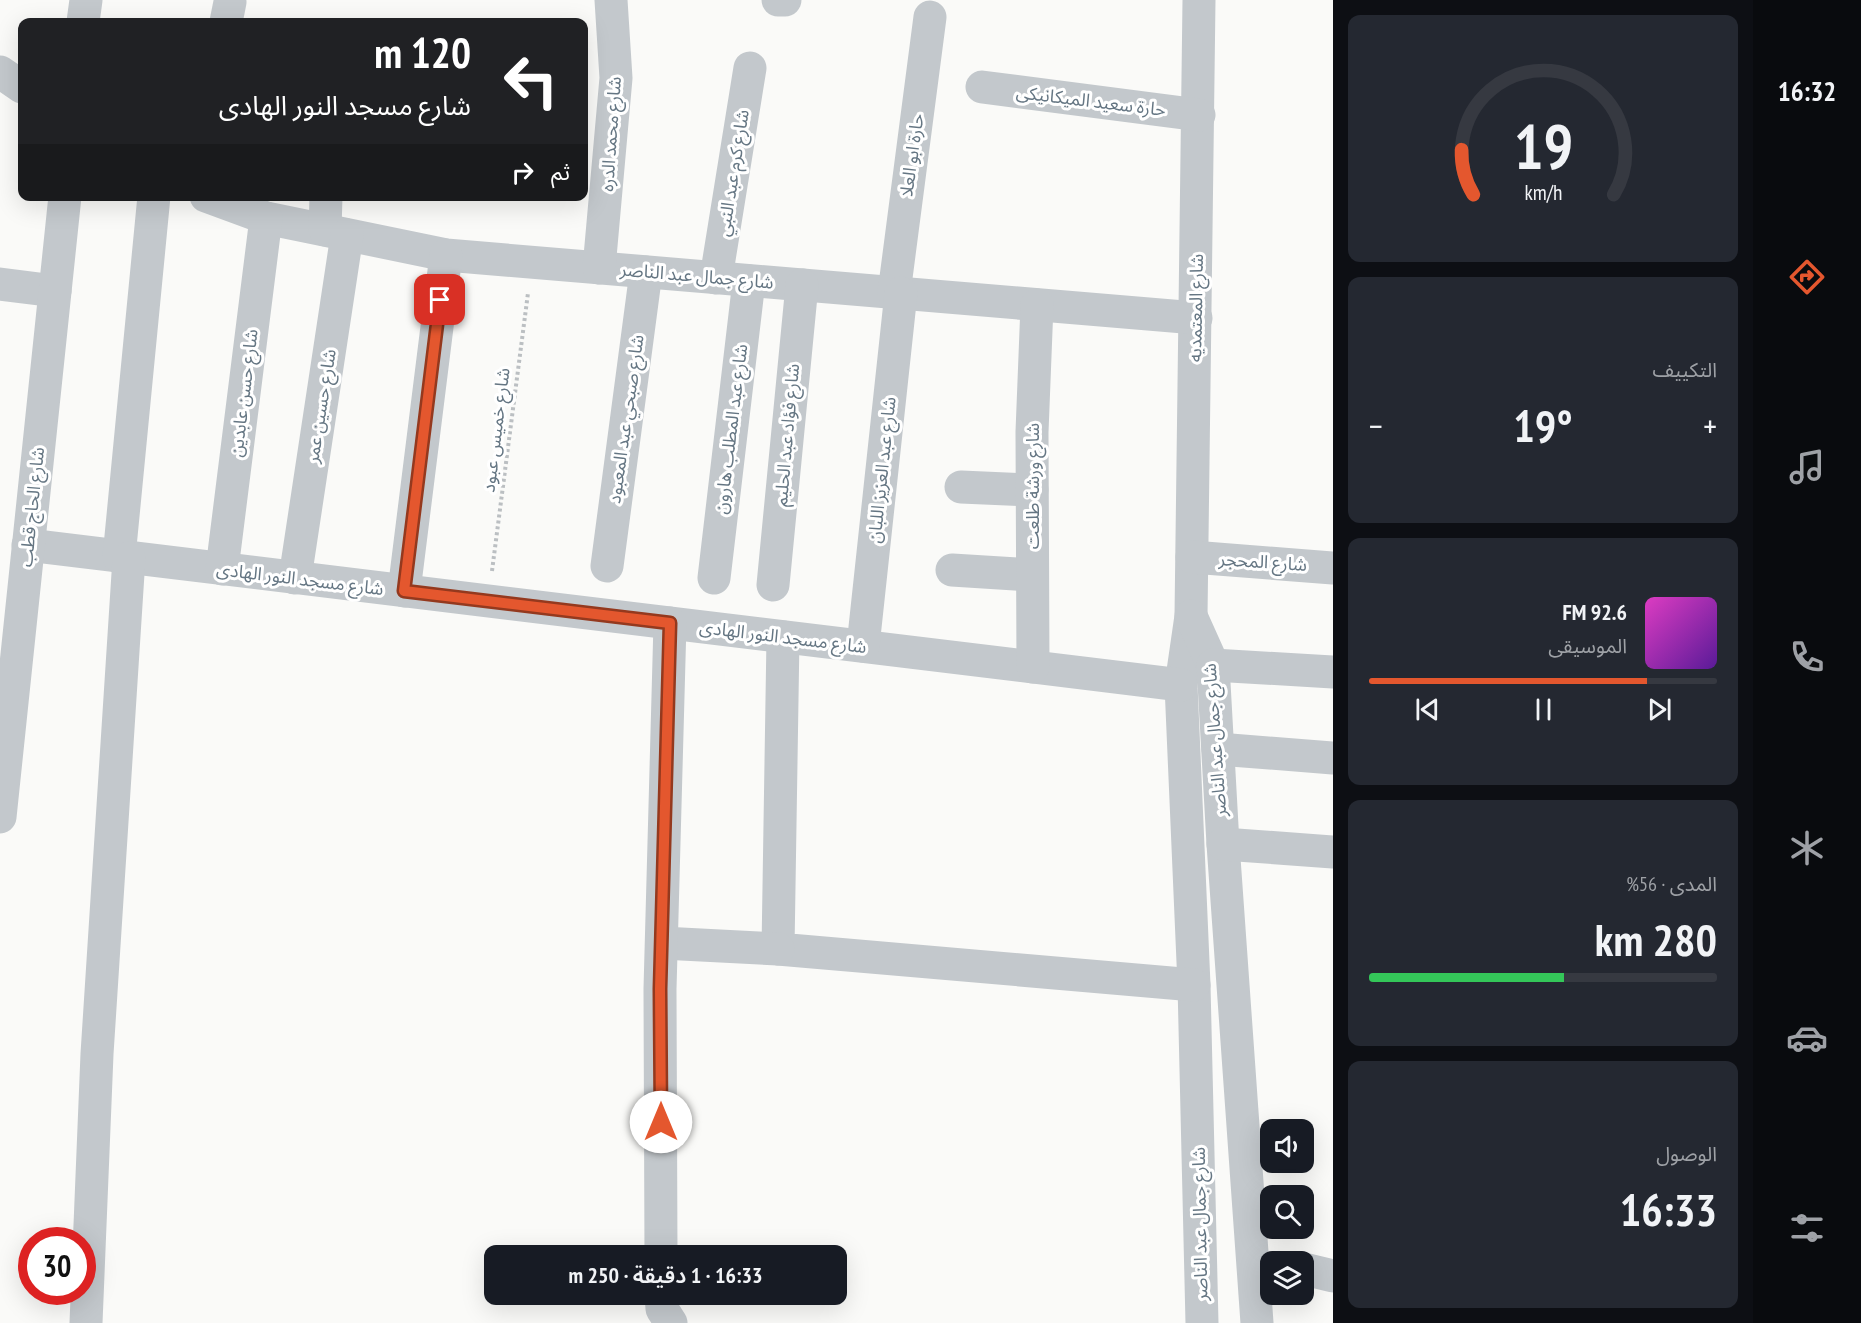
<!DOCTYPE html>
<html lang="ar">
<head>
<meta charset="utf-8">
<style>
  :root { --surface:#171b24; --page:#242831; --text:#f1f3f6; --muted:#9ea1a6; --line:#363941; --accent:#e4572e }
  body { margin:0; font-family:"PT Sans Narrow","Noto Sans Arabic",sans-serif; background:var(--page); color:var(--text); direction:rtl; height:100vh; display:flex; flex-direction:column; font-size:22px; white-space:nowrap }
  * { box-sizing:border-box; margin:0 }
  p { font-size:20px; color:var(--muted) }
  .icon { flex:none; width:33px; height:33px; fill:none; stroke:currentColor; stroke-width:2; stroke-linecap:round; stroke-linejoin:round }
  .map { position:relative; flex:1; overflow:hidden; direction:ltr }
  .panel { display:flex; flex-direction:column; gap:15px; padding:15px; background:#0d0f14; width:420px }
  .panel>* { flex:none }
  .banner { position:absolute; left:18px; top:18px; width:570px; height:183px; border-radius:12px; box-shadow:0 6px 24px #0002; direction:rtl; background:#202124; color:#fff; overflow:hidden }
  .fabs { position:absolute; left:1260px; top:1119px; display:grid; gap:12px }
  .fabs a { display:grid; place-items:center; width:54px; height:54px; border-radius:12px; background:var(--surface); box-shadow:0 6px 24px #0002; font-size:30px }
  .speed { position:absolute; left:18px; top:1227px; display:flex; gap:12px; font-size:30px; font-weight:700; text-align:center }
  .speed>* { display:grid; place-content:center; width:78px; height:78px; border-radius:50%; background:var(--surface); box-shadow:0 6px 24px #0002; line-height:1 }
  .speed .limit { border:9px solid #d22; background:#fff; color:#111 }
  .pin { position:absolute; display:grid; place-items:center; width:51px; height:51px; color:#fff; margin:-26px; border-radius:12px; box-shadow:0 3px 9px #0006 }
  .me { position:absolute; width:66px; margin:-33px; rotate:0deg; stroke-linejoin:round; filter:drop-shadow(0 0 4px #0008) }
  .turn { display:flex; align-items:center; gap:21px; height:126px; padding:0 18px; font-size:27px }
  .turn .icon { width:78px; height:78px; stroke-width:2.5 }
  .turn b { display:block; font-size:42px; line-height:51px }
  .then { display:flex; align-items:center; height:57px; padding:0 18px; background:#0003; gap:12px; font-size:22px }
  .big { font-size:45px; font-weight:600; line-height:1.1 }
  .panel .widget { flex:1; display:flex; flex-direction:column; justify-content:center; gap:9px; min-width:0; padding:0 21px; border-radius:12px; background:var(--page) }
  .panel .dial { align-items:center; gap:0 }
  .dial svg { height:156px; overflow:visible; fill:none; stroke:var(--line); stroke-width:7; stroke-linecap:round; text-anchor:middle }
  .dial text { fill:var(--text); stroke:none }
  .song { display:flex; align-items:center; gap:18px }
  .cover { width:72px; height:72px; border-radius:9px; background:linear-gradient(135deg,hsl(310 70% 55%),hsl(270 70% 35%)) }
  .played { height:6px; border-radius:3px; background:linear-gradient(90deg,var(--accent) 80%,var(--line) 80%) }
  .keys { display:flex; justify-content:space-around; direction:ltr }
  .heat { display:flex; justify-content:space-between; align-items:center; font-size:33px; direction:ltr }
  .charge { height:9px; border-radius:4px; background:linear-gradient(90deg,#34c759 56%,var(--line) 0) }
  .trip { position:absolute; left:484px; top:1245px; width:363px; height:60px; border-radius:12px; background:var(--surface); box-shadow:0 6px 24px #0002; font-weight:600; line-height:60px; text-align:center; direction:rtl }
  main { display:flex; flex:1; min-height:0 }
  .menu { display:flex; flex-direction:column; width:108px; justify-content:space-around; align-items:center; background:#090b0e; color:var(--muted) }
  .menu .icon { width:42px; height:42px }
  .menu .on { color:var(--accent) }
  .menu b { font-size:27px; color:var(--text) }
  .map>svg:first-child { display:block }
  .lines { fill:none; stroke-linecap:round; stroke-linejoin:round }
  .path { stroke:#bbbfc2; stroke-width:4; stroke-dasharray:3 3; stroke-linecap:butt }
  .minor { stroke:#c3c8cc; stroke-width:33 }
  .route-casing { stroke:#94391e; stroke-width:15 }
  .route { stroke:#e4572e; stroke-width:10 }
  .labels { text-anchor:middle; stroke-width:6; stroke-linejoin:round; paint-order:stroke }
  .street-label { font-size:18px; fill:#657683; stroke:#fff }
</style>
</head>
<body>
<main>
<nav class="menu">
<b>16:32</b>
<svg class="icon on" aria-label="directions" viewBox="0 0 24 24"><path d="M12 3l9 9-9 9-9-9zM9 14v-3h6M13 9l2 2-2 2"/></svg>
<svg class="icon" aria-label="music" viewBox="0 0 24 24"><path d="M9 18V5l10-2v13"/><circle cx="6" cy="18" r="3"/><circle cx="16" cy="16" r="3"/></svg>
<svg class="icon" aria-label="phone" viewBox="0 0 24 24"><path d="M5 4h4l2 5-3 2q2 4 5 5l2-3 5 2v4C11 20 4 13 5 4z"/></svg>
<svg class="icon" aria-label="climate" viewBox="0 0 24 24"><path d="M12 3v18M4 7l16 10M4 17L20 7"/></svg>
<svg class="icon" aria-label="car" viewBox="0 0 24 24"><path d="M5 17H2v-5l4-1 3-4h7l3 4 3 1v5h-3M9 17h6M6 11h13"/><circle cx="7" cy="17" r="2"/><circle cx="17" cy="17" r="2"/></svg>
<svg class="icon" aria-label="filters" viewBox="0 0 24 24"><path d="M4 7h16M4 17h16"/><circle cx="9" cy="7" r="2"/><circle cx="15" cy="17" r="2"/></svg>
</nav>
<section class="panel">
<div class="widget dial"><svg viewBox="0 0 100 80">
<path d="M14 69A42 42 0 1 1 86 69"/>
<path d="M14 69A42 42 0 0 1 8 46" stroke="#e4572e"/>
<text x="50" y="56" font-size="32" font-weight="700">19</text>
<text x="50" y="72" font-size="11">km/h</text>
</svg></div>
<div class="widget"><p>التكييف</p>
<div class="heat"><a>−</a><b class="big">19°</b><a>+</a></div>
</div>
<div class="widget">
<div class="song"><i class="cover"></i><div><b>92.6 FM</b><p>الموسيقى</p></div></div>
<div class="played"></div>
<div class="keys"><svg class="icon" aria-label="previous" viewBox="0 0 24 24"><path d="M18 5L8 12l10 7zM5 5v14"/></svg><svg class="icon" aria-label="pause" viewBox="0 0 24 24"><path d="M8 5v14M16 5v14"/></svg><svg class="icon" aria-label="next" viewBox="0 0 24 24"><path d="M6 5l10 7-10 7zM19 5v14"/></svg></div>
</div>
<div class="widget"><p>المدى · 56%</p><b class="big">280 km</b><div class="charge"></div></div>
<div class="widget"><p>الوصول</p><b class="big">16:33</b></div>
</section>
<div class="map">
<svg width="1333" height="1323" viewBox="0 0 1333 1323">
  <rect width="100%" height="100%" fill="#fafaf8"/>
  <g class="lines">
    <path class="path" d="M492 571 528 293"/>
    <g class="minor">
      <path d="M778 0H785"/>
      <path d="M1199 0 1191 616 1181 685 1194 985 1202 1323"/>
      <path d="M83 22 86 0"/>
      <path d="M226 22 230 2"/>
      <path d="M0 72 22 87"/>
      <path d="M982 87 1199 115"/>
      <path d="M206 196 266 218 446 255 1196 318"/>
      <path d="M325 230 326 196"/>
      <path d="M599 268 616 78 611 0"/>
      <path d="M716 278 750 68"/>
      <path d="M0 284 55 291"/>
      <path d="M894 293 930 17"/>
      <path d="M961 487 1032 490"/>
      <path d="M28 545 1181 685"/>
      <path d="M119 557 154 196"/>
      <path d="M1192 557 1333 568"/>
      <path d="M607 566 646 272"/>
      <path d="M222 569 266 218"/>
      <path d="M952 570 1032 575"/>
      <path d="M295 578 347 235"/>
      <path d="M714 578 749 281"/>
      <path d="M773 585 802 285"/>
      <path d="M404 591 446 255"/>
      <path d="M1191 616 1213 665 1223 844 1257 1323"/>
      <path d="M783 637 778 949 1194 985"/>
      <path d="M863 646 901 293"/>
      <path d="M1213 665 1333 672"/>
      <path d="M1033 667 1032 432 1037 305"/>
      <path d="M1218 749 1333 758"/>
      <path d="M0 817 65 196"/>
      <path d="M1223 844 1333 852"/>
      <path d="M662 943 778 949"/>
      <path d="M661 1256 660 989 670 623"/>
      <path d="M1304 1269 1333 1276"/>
      <path d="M661 1294 662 1309 671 1323"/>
      <path d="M86 1323 97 1054 129 558"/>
    </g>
  </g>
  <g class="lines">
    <defs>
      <path id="route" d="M440 300 404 591 670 623 660 989 661 1122"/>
    </defs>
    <use href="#route" class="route-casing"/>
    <use href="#route" class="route"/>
  </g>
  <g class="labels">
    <g class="street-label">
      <text transform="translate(1091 101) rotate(7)" y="6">حارة سعيد الميكانيكى</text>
      <text transform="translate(611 134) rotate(-86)" y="6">شارع محمد الدره</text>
      <text transform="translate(912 155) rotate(-82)" y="6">حارة ابو العلا</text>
      <text transform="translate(733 173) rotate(-81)" y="6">شارع كرم عبد النبي</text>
      <text transform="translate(697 276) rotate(5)" y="6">شارع جمال عبد الناصر</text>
      <text transform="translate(1196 308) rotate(-89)" y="6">شارع المعتمديه</text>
      <text transform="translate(244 393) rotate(-83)" y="6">شارع حسن عابدين</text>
      <text transform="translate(321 406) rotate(-81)" y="6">شارع حسين عمر</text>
      <text transform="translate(626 419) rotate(-82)" y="6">شارع صبحي عبد المعبود</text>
      <text transform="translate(731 429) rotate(-83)" y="6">شارع عبد المطلب هارون</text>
      <text transform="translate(496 430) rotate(-83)" y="6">شارع خميس عبود</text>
      <text transform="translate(787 435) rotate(-85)" y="6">شارع فؤاد عبد الحليم</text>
      <text transform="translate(882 470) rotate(-84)" y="6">شارع عبد العزيز اللبان</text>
      <text transform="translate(1033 486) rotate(-90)" y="6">شارع ورشة طلعت</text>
      <text transform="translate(32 507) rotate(-84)" y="6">شارع الحاج قطب</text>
      <text transform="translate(1263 562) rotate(4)" y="6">شارع المحجر</text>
      <text transform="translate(300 579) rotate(7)" y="6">شارع مسجد النور الهادى</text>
      <text transform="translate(783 637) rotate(7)" y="6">شارع مسجد النور الهادى</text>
      <text transform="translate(1215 740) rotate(-94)" y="6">شارع جمال عبد الناصر</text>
      <text transform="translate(1200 1224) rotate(-91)" y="6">شارع جمال عبد الناصر</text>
    </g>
  </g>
</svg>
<div class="fabs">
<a><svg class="icon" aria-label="sound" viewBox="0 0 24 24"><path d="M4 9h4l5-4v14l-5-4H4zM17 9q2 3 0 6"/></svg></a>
<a><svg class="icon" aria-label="search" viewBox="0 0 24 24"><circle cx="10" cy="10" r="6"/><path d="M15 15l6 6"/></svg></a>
<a><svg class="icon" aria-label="layers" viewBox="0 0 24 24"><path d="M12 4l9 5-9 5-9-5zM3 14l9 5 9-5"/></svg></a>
</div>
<div class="speed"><div class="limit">30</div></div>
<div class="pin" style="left:440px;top:300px;background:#d93025"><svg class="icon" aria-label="arrive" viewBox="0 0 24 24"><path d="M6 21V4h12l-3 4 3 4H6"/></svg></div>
<svg class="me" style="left:661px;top:1122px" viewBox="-20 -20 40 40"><circle r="19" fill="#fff"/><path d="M0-13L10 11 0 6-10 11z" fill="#e4572e"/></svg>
<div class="trip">16:33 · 1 دقيقة · 250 m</div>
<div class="banner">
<div class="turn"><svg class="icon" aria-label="left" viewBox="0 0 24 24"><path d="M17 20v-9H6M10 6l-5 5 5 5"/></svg><div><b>120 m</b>شارع مسجد النور الهادى</div></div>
<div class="then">ثم<svg class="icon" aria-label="right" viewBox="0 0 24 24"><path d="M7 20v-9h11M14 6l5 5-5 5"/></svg></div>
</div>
</div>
</main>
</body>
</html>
